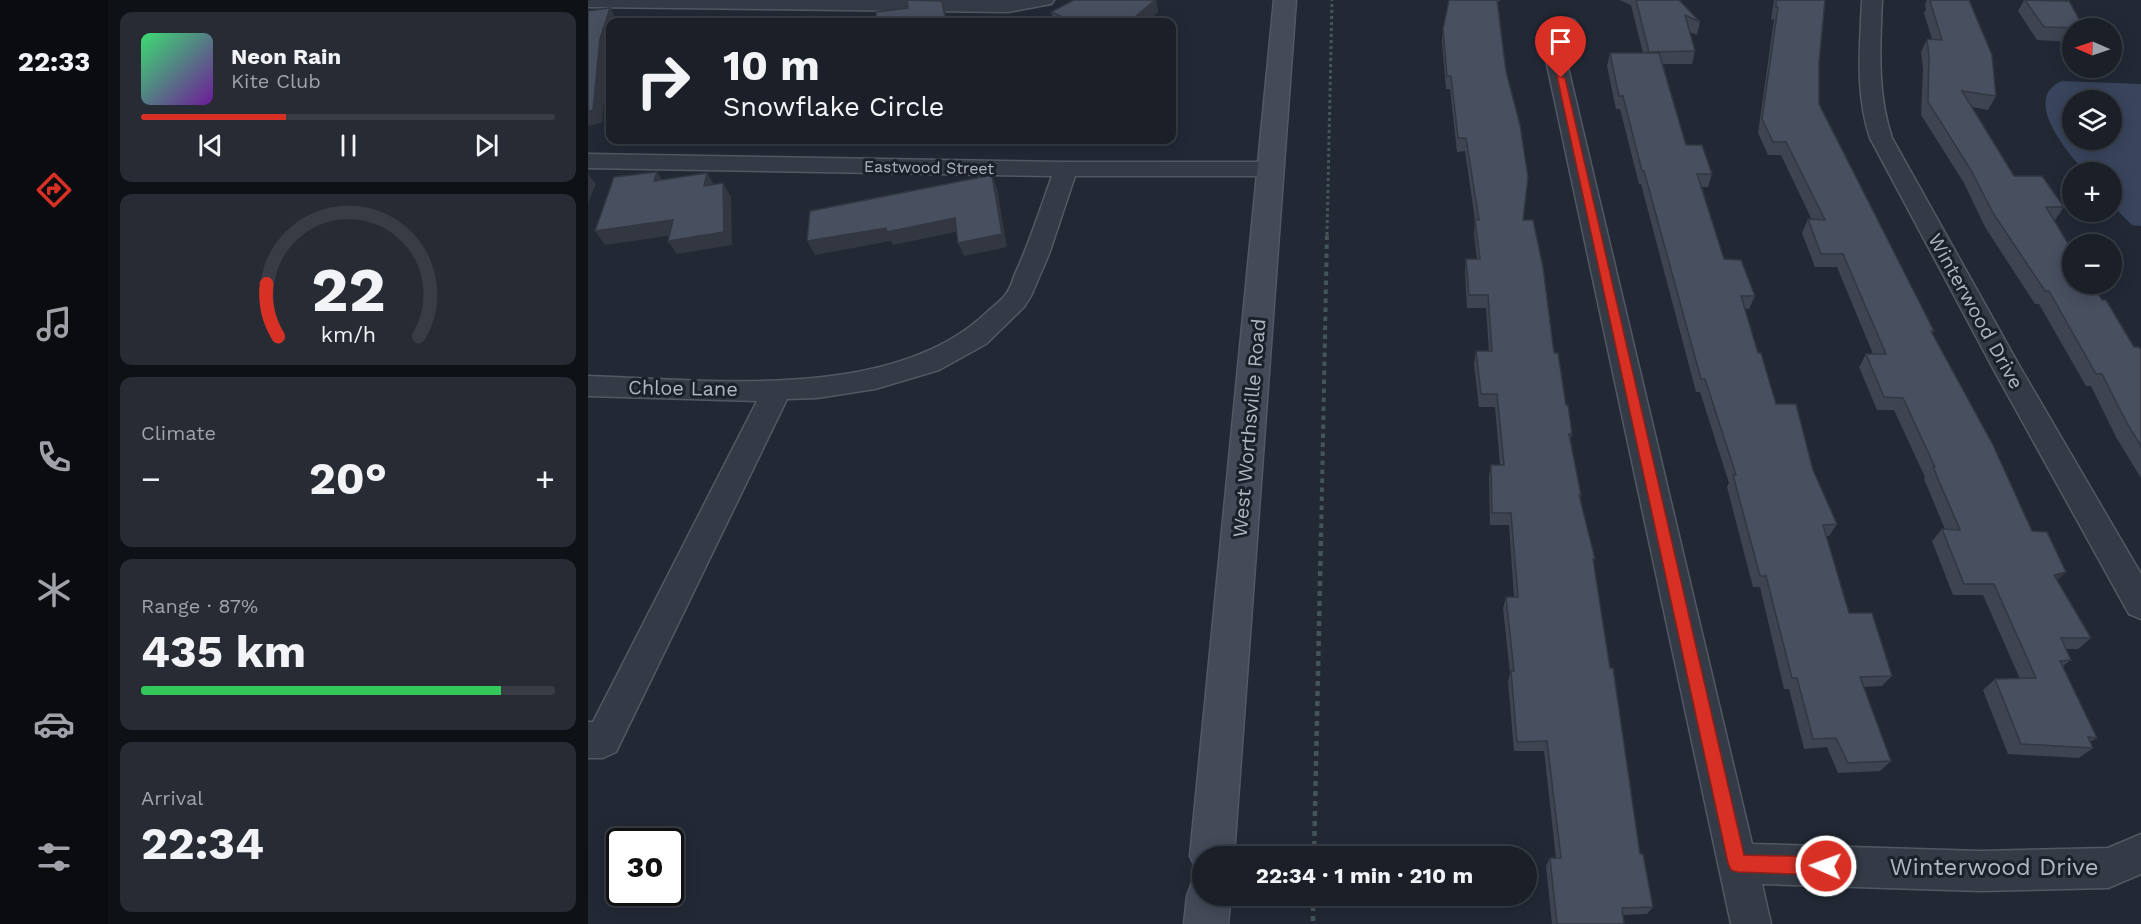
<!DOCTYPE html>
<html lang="en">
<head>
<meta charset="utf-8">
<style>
  :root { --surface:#1a1f28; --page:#272c34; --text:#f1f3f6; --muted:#9fa2a8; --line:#383d45; --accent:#d93025 }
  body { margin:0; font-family:"Work Sans",sans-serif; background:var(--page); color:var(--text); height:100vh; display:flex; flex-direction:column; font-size:22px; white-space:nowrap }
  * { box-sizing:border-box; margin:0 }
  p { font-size:20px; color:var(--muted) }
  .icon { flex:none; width:33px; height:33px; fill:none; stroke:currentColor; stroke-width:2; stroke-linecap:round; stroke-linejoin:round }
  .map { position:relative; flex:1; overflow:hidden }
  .details { display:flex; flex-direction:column; gap:12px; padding:12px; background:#0e1116; width:480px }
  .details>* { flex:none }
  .guide { position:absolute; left:18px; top:18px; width:570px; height:126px; border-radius:12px; box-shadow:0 3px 15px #0003,0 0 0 2px var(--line); background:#1a1f28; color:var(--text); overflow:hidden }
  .needle { width:39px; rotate:272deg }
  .controls { position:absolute; left:1474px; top:18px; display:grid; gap:12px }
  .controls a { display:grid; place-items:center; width:60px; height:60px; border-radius:50%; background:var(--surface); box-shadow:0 3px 15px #0003,0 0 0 2px var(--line); font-size:30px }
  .speed { position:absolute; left:18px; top:828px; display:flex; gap:12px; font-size:30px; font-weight:700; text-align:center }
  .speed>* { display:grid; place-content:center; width:78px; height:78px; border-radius:50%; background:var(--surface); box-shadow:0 3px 15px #0003,0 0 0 2px var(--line); line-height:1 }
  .speed .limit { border:3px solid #111; border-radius:9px; background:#fff; color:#111 }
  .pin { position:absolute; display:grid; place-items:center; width:51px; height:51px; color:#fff; margin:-62px -26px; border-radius:50% 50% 50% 0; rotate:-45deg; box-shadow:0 0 6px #0007 }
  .pin .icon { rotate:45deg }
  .me { position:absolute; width:66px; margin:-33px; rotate:272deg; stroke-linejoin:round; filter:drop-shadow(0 0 4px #0008) }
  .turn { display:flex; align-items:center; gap:21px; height:126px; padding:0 18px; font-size:27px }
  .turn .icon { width:78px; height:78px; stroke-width:2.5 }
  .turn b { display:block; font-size:42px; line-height:51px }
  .big { font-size:45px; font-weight:700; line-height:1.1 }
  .details .widget { flex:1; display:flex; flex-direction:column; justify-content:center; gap:9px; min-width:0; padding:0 21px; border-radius:12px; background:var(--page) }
  .details .dial { align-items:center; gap:0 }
  .dial svg { height:156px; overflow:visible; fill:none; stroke:var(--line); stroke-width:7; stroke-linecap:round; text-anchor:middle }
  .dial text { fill:var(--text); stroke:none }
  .song { display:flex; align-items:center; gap:18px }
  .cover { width:72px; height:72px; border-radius:9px; background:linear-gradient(135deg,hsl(140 70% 55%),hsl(280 70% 35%)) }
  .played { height:6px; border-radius:3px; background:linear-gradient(90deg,var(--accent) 35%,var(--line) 35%) }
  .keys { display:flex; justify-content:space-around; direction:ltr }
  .heat { display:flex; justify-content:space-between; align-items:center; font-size:33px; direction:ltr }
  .charge { height:9px; border-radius:4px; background:linear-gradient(90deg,#34c759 87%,var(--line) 0) }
  .trip { position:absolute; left:604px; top:846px; width:345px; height:60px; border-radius:30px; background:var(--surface); box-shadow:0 3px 15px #0003,0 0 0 2px var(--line); font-weight:700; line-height:60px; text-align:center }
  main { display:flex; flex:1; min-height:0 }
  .tab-bar { display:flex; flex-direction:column; width:108px; justify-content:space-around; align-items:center; background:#0a0c10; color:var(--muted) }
  .tab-bar .icon { width:42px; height:42px }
  .tab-bar .current { color:var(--accent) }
  .tab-bar b { font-size:27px; color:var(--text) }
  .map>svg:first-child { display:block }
  .water { fill:#39455d; fill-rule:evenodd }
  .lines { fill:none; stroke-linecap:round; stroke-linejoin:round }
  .minor-casing { stroke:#535863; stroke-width:3 }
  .secondary-casing { stroke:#535863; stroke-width:3 }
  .path-far2 { stroke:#455458; stroke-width:3; stroke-dasharray:3 3; stroke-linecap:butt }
  .path-far1 { stroke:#455458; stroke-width:4; stroke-dasharray:4.5 4.5; stroke-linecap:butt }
  .path { stroke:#455458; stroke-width:4.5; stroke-dasharray:5 5; stroke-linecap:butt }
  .minor { fill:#353b46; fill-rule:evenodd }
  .secondary { fill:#444a58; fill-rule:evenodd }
  .wall { fill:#3e4452 }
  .shaded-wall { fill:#323742 }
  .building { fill:#484f5f; stroke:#323742; stroke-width:1.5 }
  .route { fill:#d93025; stroke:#8d1f18; stroke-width:1.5 }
  .labels { text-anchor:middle; stroke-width:6; stroke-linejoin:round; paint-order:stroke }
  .far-street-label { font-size:16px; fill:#b0b5c2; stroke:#1b202a }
  .street-label { font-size:20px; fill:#b0b5c2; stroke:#1b202a }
  .near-street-label { font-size:24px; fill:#b0b5c2; stroke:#1b202a }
</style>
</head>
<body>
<main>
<nav class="tab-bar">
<b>22:33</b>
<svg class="icon current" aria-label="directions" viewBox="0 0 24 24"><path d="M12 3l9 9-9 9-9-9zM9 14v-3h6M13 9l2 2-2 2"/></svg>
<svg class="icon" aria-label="music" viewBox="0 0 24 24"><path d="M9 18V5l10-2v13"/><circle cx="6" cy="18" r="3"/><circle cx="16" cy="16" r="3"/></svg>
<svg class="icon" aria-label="phone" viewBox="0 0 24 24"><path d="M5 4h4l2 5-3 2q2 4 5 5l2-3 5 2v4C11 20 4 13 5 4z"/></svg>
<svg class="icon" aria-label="climate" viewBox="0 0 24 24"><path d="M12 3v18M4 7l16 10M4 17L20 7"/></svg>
<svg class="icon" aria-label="car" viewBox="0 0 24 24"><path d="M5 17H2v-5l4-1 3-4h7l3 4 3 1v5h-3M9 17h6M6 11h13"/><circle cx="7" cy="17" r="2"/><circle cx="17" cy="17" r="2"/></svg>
<svg class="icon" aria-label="filters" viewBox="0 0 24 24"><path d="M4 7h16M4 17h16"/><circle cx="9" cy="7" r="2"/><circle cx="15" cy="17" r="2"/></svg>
</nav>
<section class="details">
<div class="widget">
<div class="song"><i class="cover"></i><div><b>Neon Rain</b><p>Kite Club</p></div></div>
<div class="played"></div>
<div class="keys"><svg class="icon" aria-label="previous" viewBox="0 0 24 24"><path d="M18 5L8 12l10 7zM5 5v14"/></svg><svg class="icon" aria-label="pause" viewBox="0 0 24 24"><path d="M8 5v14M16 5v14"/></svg><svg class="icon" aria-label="next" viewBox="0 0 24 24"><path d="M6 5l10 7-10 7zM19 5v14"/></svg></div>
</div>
<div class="widget dial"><svg viewBox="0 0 100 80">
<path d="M14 69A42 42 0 1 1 86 69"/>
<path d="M14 69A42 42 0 0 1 8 42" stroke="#d93025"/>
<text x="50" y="56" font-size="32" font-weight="700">22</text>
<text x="50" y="72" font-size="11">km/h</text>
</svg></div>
<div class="widget"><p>Climate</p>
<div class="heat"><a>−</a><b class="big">20°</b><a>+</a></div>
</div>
<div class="widget"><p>Range · 87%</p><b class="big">435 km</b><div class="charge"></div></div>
<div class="widget"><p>Arrival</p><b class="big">22:34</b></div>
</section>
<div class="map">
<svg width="1553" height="924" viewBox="0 0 1553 924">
  <rect width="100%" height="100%" fill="#222935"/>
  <path class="water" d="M1474 81 1553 84V226L1544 225 1524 205V172H1497C1479 152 1433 98 1474 81ZM1485 100H1524V140H1485Z"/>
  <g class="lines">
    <defs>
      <g id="minor">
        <path d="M0 0H466L463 4 420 12 0 7Z"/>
        <path d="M1274 0H1294C1292 47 1289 93 1304 138L1432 367 1553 574V619L1541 614 1407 372 1282 138C1267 93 1272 47 1274 0Z"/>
        <path d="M979 18 986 20 989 24 977 55 1164 844 1392 851 1520 848 1553 834V874L1520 888 1392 891 1174 884 1183 924H1143L957 55 969 24 972 20Z"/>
        <path d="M0 154 478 162H682L690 164 694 169 690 174 682 176H487L461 254 443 296 436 307 398 344 351 370 287 389 229 398 199 399 28 752 15 758H0V722H5L169 401 0 396V376C120 380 304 402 398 313 404 307 413 301 418 294 422 289 425 280 427 274 442 242 452 209 464 176L0 168Z"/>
      </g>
      <g id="secondary">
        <path d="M686 0H708L646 856H615V874L609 871 602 856Z"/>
        <path d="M615 876V896H643L640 924H596L599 896 605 880Z"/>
      </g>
    </defs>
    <use href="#minor" class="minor-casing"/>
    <use href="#secondary" class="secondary-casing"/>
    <path class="path-far2" d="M739 235 744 0"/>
    <path class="path-far1" d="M733 537 739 233"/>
    <g class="path">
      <path d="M726 856 733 535"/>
      <path d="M725 896V924"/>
    </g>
    <use href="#minor" class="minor"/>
    <use href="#secondary" class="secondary"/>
  </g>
  <g class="wall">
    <path d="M486 0H568L570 12 558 22H466L463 12Z"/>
    <path d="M861 0H912L910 2 935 220 966 353 984 434 982 441 993 495 992 499 1007 559 1005 563 1052 854 1065 907 1059 914 1035 915 1036 924H964L958 866 962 858H968L956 751H926L920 682 922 674 915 608 918 597H926L921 525H902L901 477 903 465H912L907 407H891L886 364 888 351H901L898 308H879L877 272 878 259H889L886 233 887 220 877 151 869 152 862 89H858L854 42 855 29Z"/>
    <path d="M1031 0H1091L1112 22 1109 35 1102 32 1107 51 1104 64H1075L1098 145 1124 174 1120 187H1114L1136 259 1167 296 1161 309H1157L1170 353 1188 404 1225 470 1249 524 1241 536H1238L1261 613 1304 676 1294 686 1276 687 1303 761 1292 771 1250 773 1239 747 1216 749 1201 689H1196L1172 587H1165L1139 487 1141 483 1112 392H1108L1053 184H1051L1032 109H1028L1019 66 1022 53H1055L1043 5Z"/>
    <path d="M1186 0H1237L1231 63V104L1346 331 1344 334 1469 581 1503 638 1490 649H1478L1483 660 1475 666 1509 738 1502 742 1505 748 1491 758 1420 754 1395 690 1407 679H1432L1395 595H1365L1344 541 1354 529H1357L1336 479 1337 477 1306 410H1289L1271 367 1278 354H1285L1249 267H1227L1214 233 1220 219 1224 220 1193 155H1180L1170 133 1186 19 1183 20Z"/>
    <path d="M1339 0H1381L1408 96 1400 110 1384 107 1426 176 1476 207 1467 220H1466L1514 300 1546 347 1553 350V478L1528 437 1503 386H1498L1451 304H1447L1397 227 1376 183 1333 115 1335 69 1333 52 1339 39H1344L1336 13 1338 10 1337 4Z"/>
    <path d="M1436 0H1463L1485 28V42L1449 40 1430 11Z"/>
  </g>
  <g class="shaded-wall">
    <path d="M567 0H568L570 12 558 22H541Z"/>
    <path d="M354 1 358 14 360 22H358Z"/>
    <path d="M22 8 30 21 29 22H22V43L20 52 14 123 0 126V111L12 39Z"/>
    <path d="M372 140H379L373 143Z"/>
    <path d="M69 172 78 185 66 181Z"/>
    <path d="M119 173 127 186H116Z"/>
    <path d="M0 174 8 184 0 203Z"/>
    <path d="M404 175 409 188 419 247 376 256 370 243Z"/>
    <path d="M135 183 143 197 144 245 89 254 80 241Z"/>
    <path d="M367 218 372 231 305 245 303 241 227 255 219 241 298 228Z"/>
    <path d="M85 220 94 234 17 245 7 231Z"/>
    <path d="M1478 572 1466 584V575Z"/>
  </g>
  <g class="building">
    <path d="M319 0 354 1 358 22H288V12L320 8Z"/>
    <path d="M486 0H567L541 22H485L463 12Z"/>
    <path d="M861 0H909L918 71 932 125 940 177 935 220H945L955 267 966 353H970L978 405H980L984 434H981L993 495H991L1007 559H1005L1022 668H1025L1052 854H1055L1065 907 1034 908 1036 924H969L962 858H973L959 741 929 742 923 671H926L918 597H930L923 513H904L903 465H916L909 394H893L888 351H904L900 295H881L878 259H892L887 220H891L878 138H870L863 76H859L855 29Z"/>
    <path d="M1048 0H1091L1112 22 1097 15 1107 51 1061 52Z"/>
    <path d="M1188 0H1237L1231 63V104L1346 331H1343L1405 445 1444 531 1459 532 1478 572 1466 575 1503 638H1473L1483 660 1472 661 1509 738 1500 737 1505 748 1433 744 1407 679 1448 678 1406 584H1376L1354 529 1372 530 1345 467H1347L1315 398 1296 397 1278 354H1298L1255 254H1233L1220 219 1237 220 1198 142H1185L1174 119 1190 7H1188Z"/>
    <path d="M1345 0H1381L1404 55 1408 96 1374 91 1426 176H1454L1476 207H1458L1485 252V284H1504L1514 300H1518L1546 347H1551L1553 350V446L1540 425 1514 374H1508L1461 291H1457L1405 213 1383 170 1340 102 1341 56 1339 39 1354 40 1342 1Z"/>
    <path d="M1437 0 1481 1 1496 28 1456 27Z"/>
    <path d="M22 8 12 39 5 110 0 111V11Z"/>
    <path d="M1022 53H1071L1098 145H1114L1124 174H1109L1136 259 1153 260 1167 296H1153L1170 353H1173L1188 404H1208L1225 470 1249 524 1235 525 1261 613H1284L1304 676 1272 677 1303 761 1260 763 1248 738 1225 739 1209 678H1204L1178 576H1172L1145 475H1148L1117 379H1113L1056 171H1054L1035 96H1031Z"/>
    <path d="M69 172 66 181 119 173 116 186 135 183 136 232 80 241 85 220 7 231 26 177Z"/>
    <path d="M404 175 414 234 370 243 367 218 299 232 298 228 219 241 222 211Z"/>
  </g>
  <path class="route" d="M969 76 977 78 1156 855 1238 857 1244 860 1247 866 1244 873 1238 875 1149 872 1143 870 1140 863Z"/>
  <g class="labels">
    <g class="far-street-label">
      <text transform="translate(341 167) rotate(1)" y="6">Eastwood Street</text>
    </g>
    <g class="street-label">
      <text transform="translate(1388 311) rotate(61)" y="7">Winterwood Drive</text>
      <text transform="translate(95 388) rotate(1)" y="7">Chloe Lane</text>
      <text transform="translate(661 428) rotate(-85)" y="7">West Worthsville Road</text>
    </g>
    <g class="near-street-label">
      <text x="1406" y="875">Winterwood Drive</text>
    </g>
  </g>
</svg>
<div class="controls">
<a><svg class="needle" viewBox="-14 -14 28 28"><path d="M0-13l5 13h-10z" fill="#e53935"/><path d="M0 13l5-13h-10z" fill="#9fa2a8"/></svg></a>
<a><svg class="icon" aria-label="layers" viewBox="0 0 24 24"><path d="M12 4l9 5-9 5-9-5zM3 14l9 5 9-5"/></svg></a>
<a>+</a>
<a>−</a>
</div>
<div class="speed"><div class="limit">30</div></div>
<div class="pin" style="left:973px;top:78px;background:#d93025"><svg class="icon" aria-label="arrive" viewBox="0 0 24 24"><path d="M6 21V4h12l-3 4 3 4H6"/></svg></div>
<svg class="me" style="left:1238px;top:866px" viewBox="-20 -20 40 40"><circle r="17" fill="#d93025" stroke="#fff" stroke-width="3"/><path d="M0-11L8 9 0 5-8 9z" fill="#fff"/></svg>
<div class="trip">22:34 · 1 min · 210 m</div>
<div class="guide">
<div class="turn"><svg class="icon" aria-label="right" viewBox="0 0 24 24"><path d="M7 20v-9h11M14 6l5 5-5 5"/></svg><div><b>10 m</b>Snowflake Circle</div></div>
</div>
</div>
</main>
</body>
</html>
